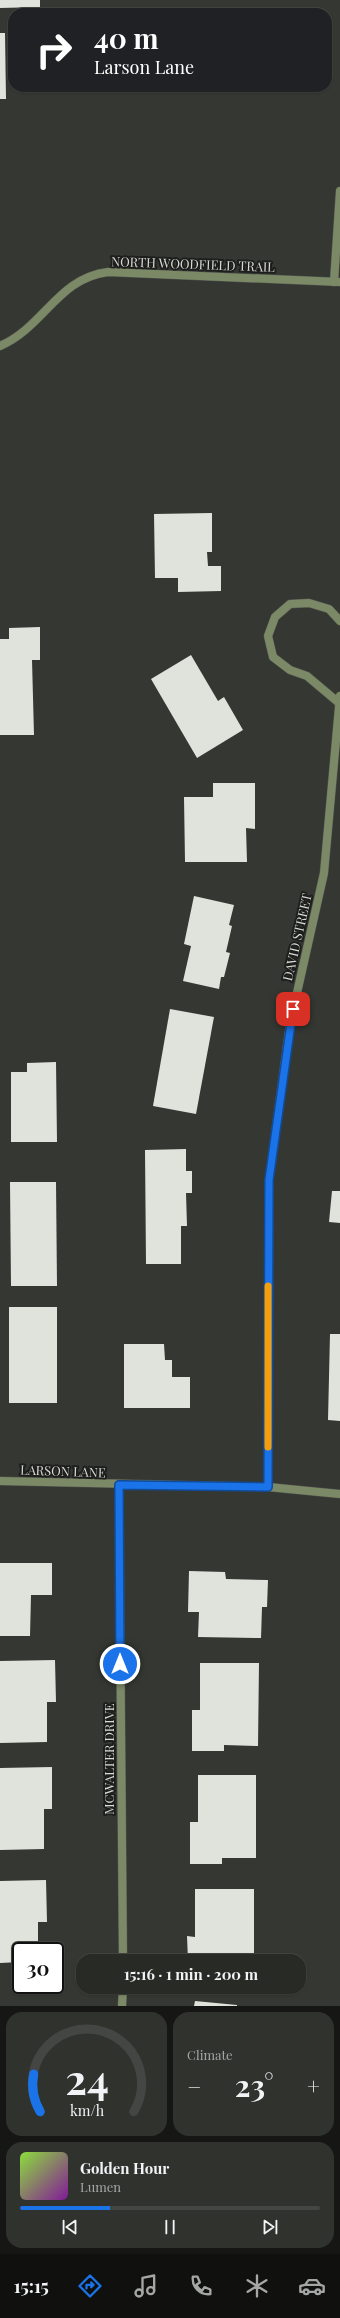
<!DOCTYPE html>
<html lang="en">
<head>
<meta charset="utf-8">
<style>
  :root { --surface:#282a26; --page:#30322e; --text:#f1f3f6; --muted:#a5a7a7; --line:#444643; --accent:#1a73e8 }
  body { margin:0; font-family:"Playfair Display",serif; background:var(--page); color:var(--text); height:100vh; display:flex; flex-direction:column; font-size:15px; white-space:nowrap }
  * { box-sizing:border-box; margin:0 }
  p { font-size:13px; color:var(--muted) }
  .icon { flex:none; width:22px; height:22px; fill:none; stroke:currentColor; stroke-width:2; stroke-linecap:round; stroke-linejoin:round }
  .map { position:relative; height:2006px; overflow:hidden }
  .drawer { display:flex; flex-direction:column; gap:6px; padding:6px; background:#161715; flex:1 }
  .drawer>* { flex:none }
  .hud { position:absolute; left:8px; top:8px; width:324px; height:84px; border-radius:16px; box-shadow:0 1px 3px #0004,0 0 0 1px var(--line); background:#202124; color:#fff; overflow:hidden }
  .speed { position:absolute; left:12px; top:1942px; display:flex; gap:8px; font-size:20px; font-weight:700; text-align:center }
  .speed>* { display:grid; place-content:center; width:52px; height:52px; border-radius:50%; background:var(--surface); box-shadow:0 1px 3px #0004,0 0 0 1px var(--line); line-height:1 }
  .speed .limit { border:2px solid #111; border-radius:6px; background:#fff; color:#111 }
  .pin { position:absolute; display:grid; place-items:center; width:34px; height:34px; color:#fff; margin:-17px; border-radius:8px; box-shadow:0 2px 6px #0006 }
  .me { position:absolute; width:44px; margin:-22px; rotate:0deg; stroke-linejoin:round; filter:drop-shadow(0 0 3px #0008) }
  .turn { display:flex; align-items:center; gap:14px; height:84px; padding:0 20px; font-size:18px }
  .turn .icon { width:52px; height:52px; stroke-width:2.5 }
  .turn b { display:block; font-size:28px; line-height:34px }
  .big { font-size:30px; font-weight:700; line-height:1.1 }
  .drawer .card { flex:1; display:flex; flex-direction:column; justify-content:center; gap:6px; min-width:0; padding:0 14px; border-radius:16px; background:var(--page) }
  .drawer .dial { align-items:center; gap:0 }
  .dial svg { height:104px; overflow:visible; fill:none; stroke:var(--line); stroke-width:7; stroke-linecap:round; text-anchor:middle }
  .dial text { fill:var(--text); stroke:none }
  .song { display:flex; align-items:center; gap:12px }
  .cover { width:48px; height:48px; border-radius:6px; background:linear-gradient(135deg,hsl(90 70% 55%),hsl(290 70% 35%)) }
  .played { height:4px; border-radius:2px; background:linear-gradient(90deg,var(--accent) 30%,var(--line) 30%) }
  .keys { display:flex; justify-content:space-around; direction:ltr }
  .heat { display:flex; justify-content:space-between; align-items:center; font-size:22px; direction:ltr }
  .drawer .tiles { flex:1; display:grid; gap:6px; grid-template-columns:1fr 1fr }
  .card:last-child { grid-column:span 2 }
  .trip { position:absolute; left:76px; top:1954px; width:230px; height:40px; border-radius:16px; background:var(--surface); box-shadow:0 1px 3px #0004,0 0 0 1px var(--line); font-weight:700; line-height:40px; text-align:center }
  .tabs { display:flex; height:64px; justify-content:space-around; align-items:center; background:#10110f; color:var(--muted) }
  .tabs .icon { width:28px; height:28px }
  .tabs .on { color:var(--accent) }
  .tabs b { font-size:18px; color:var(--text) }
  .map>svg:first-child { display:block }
  .building { fill:#e0e3dc }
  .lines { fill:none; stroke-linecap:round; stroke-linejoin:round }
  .minor-casing { stroke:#535550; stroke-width:9 }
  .minor { stroke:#7c8966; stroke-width:8 }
  .route-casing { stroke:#114b97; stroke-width:10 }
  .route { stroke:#1a73e8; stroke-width:7 }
  .slow { stroke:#f59e0b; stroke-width:7 }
  .labels { text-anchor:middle; stroke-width:4; stroke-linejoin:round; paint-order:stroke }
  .street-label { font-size:13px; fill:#d9dbd7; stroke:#1e1f1c }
</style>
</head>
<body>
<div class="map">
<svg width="340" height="2006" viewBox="0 0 340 2006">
  <rect width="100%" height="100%" fill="#353832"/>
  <g class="building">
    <path d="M0 0H40V7L0 8Z"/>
    <path d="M0 33H5L6 99H0Z"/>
    <path d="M212 513V552H207L208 566H221V591L178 592V578H155L154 514Z"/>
    <path d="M40 627V660H32L34 735H0V639H9V628Z"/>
    <path d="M191 655 218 701 224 697 243 730 197 758 151 679Z"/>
    <path d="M213 783H255V829L246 828 247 862H185L184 797H213Z"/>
    <path d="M194 896 234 905 229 925 232 926 226 952 230 953 224 977H221L219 989 183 981 191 946 184 944Z"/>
    <path d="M170 1009 214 1017 196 1114 153 1106Z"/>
    <path d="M56 1062 57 1142H11V1072H27V1063Z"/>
    <path d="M186 1149V1171H192V1193H186L187 1226H181V1264H146L145 1150Z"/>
    <path d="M10 1182H56L57 1286H11Z"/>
    <path d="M332 1191H340V1223L329 1222Z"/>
    <rect x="9" y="1307" width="48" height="96"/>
    <path d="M330 1334H340V1421L328 1420Z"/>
    <path d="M124 1344H164L165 1360H172V1377H190V1408H124Z"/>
    <path d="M0 1563H52V1595H31L30 1636H0Z"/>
    <path d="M189 1571 225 1572 226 1579 268 1580 267 1607H262L261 1638 198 1637 199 1612H188Z"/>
    <path d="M55 1660 56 1702H47V1742L0 1743V1661Z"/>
    <path d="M200 1663H259L258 1746 224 1745V1751H192V1710H200Z"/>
    <path d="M52 1767V1809H44V1849L0 1850V1768Z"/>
    <path d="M198 1775H256V1858H222V1864H190V1822H198Z"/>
    <path d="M46 1880 47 1922H38V1951H21V1962L0 1963V1881Z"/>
    <path d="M195 1889H254V1961H188L187 1936 195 1937Z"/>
    <path d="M195 2001 237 2005V2006H194Z"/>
  </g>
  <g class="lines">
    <defs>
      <g id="minor">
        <path d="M334 282 340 191"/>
        <path d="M0 346C44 327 58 278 108 272L340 282"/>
        <path d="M339 703 307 676 290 670 273 657 268 636 275 617 290 604 309 603 329 609 340 621"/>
        <path d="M0 1481 268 1487 340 1494"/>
        <path d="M119 1485 123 1961"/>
        <path d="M268 1487 269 1180 290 1024 324 873 340 696"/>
        <path d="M122 2006 123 1987"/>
      </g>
    </defs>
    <use href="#minor" class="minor-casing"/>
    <use href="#minor" class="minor"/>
  </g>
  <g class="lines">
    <defs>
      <path id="route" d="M120 1664 119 1485 268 1487 269 1180 293 1009"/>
    </defs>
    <use href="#route" class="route-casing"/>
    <use href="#route" class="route"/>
    <path class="slow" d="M268 1447V1286"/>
  </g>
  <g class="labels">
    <g class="street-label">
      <text transform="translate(193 264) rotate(2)" y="5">NORTH WOODFIELD TRAIL</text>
      <text transform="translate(297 937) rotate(-77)" y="5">DAVID STREET</text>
      <text transform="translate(63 1471) rotate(2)" y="5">LARSON LANE</text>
      <text transform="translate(109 1759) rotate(-90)" y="5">MCWALTER DRIVE</text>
    </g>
  </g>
</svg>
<div class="speed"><div class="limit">30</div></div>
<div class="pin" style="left:293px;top:1009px;background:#d93025"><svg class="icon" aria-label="arrive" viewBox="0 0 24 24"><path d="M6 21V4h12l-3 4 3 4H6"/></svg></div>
<svg class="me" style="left:120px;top:1664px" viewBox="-20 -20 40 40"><circle r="17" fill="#1a73e8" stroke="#fff" stroke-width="3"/><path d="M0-11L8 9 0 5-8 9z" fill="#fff"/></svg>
<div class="trip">15:16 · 1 min · 200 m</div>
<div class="hud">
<div class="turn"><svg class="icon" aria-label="right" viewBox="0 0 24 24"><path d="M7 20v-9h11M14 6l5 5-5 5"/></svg><div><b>40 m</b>Larson Lane</div></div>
</div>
</div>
<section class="drawer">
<div class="tiles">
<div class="card dial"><svg viewBox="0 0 100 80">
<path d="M14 69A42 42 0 1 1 86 69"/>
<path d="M14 69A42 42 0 0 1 9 40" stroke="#1a73e8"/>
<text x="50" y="56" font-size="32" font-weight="700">24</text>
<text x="50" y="72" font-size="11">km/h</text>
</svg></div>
<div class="card"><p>Climate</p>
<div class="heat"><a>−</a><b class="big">23°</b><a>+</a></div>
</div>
<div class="card">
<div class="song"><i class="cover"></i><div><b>Golden Hour</b><p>Lumen</p></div></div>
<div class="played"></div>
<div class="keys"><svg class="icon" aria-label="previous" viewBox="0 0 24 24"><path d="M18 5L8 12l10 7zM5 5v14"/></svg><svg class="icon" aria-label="pause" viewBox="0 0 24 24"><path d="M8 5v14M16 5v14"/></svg><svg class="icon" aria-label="next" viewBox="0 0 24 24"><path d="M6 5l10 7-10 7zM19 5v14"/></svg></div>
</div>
</div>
</section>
<nav class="tabs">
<b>15:15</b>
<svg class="icon on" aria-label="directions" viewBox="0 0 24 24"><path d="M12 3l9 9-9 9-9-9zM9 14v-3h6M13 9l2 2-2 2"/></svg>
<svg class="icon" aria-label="music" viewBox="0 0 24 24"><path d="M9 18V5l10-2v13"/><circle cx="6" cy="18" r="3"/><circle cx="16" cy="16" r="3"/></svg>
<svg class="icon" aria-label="phone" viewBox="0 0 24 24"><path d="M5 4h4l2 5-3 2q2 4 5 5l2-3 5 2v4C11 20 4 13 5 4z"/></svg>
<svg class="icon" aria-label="climate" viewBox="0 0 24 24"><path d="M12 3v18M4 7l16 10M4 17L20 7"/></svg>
<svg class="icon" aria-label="car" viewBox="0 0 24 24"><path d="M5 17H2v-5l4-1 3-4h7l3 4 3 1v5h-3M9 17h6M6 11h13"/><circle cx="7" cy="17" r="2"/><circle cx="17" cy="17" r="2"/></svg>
</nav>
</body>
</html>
